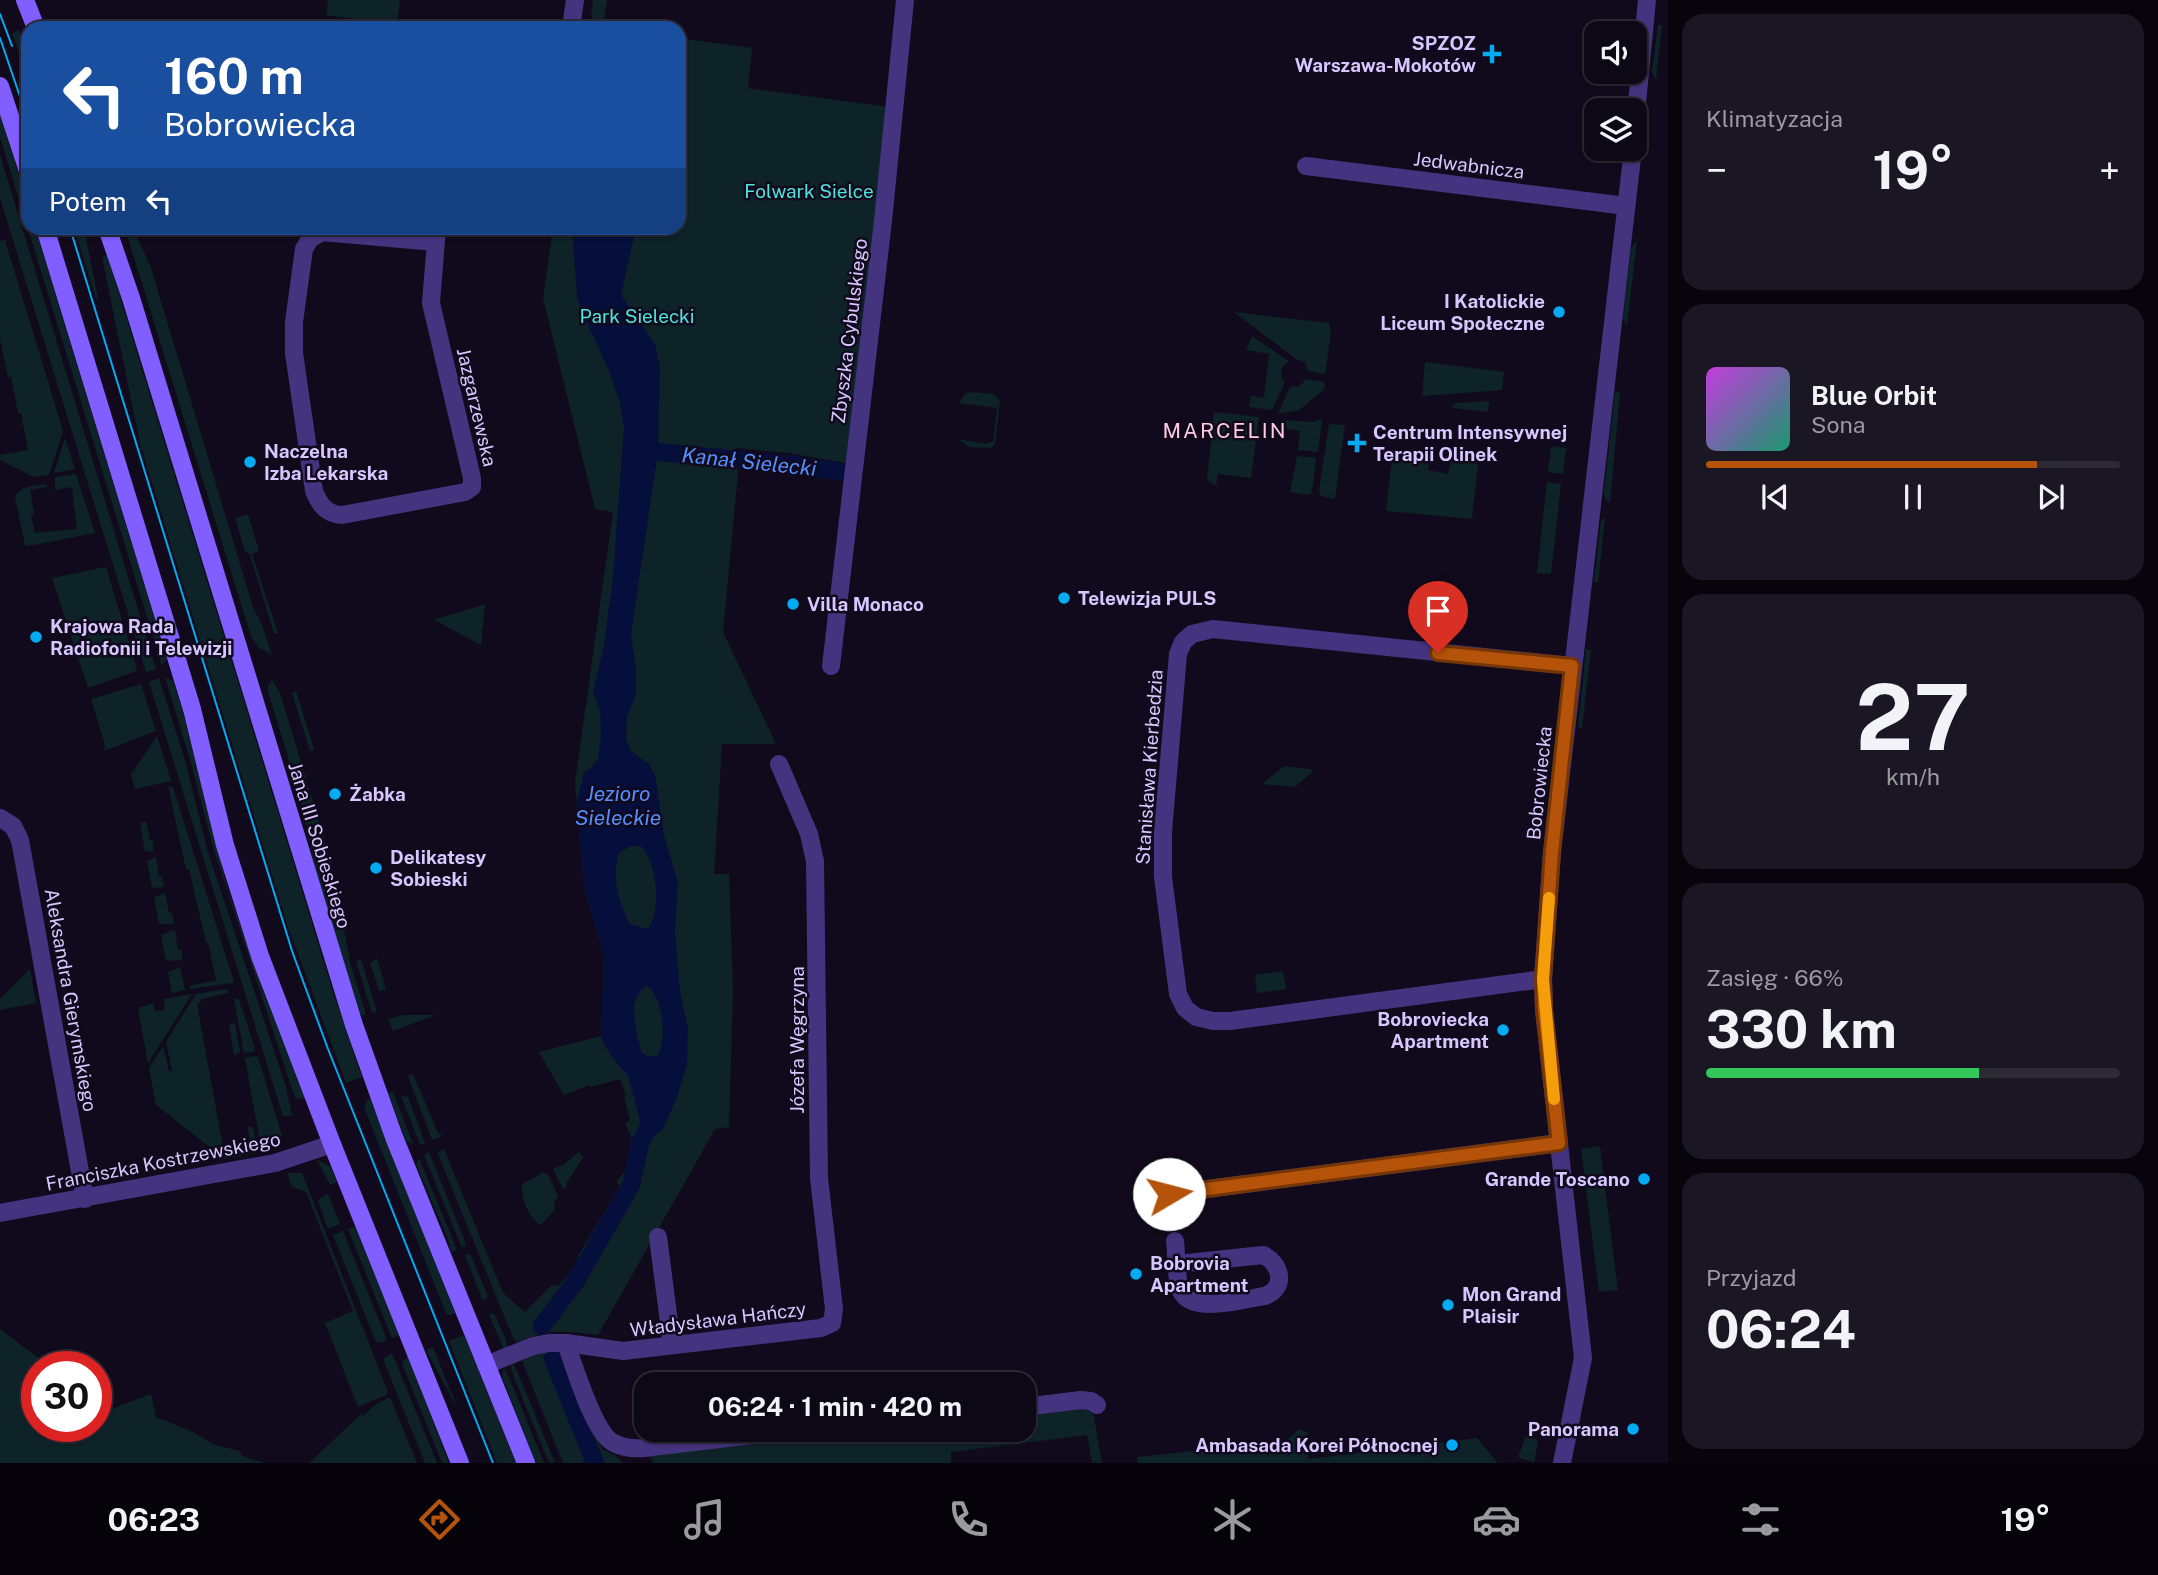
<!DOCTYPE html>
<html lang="pl">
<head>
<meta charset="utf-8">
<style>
  :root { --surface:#0d0816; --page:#1b1623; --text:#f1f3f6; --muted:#9a9aa1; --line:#2d2935; --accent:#b45309 }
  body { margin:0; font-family:"Public Sans",sans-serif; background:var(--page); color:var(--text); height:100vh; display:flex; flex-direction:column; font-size:26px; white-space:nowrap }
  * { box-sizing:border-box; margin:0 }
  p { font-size:23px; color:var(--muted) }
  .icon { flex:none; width:38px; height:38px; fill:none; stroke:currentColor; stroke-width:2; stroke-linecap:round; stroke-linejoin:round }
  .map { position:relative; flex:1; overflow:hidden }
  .sheet { display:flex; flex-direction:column; gap:14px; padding:14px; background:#07040c; width:490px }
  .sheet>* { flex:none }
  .hud { position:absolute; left:21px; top:21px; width:665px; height:214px; border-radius:21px; box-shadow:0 2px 5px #0004,0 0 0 2px var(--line); background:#1a4fa0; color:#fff; overflow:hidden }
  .fabs { position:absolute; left:1584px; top:21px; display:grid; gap:14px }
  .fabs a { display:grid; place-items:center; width:63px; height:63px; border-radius:14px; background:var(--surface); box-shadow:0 2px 5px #0004,0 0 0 2px var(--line); font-size:35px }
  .speed { position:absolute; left:21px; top:1351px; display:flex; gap:14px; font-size:35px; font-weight:700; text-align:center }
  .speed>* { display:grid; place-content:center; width:91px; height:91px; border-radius:50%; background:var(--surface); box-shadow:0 2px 5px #0004,0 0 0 2px var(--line); line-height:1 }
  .speed .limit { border:10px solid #d22; background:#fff; color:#111 }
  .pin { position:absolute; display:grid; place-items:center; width:60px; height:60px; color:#fff; margin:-72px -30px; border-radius:50% 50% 50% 0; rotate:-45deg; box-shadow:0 0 7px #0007 }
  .pin .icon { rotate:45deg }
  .me { position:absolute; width:77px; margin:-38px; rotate:82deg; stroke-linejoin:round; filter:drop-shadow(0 0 5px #0008) }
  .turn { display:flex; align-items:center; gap:24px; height:147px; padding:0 28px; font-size:32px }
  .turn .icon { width:91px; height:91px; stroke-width:2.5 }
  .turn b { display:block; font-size:49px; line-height:60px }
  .then { display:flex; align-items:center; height:66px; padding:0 28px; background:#0003; gap:14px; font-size:26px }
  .big { font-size:52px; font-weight:700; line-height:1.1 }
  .sheet .card { flex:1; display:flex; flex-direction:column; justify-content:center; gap:10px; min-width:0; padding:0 24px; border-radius:21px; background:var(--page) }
  .sheet .dial { align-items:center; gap:0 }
  .dial b { font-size:91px; line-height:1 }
  .song { display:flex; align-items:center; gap:21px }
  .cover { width:84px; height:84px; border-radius:10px; background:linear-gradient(135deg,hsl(290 70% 55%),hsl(160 70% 35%)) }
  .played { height:7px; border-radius:4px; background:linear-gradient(90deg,var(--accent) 80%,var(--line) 80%) }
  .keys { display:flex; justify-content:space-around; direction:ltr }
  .heat { display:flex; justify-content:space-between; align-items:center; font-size:38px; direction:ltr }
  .charge { height:10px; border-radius:5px; background:linear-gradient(90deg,#34c759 66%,var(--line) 0) }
  .trip { position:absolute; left:634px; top:1372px; width:402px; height:70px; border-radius:21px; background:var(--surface); box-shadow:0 2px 5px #0004,0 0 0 2px var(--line); font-weight:700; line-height:70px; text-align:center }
  .menu { display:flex; height:112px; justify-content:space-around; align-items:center; background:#050309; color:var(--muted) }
  .menu .icon { width:49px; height:49px }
  .menu .current { color:var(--accent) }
  .menu b { font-size:32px; color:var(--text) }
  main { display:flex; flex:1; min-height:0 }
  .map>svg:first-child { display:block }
  .green { fill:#0d2328 }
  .water { fill:#060f3b; fill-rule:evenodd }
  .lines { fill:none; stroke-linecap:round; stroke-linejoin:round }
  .canal { stroke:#060f3b; stroke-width:18 }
  .minor { stroke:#44337f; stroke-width:18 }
  .secondary { stroke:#815eff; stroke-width:18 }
  .tram { stroke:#00abf2; stroke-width:2 }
  .route-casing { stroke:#753606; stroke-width:18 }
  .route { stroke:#b45309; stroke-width:12 }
  .slow { stroke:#f59e0b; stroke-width:12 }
  .poi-dot { fill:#00abf2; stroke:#110a1d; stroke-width:2.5 }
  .labels { text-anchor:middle; stroke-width:5; stroke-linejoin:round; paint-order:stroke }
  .poi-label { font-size:19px; font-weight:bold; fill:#d8c7ff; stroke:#110a1d; text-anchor:start }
  .street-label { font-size:19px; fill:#d8c7ff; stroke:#110a1d }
  .park-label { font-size:19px; fill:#4ee4dc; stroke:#110a1d }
  .neighbourhood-label { font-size:21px; letter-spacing:2px; fill:#ffc9e1; stroke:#110a1d }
  .water-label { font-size:21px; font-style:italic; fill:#558fff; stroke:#110a1d }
</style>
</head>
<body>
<main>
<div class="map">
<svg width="1668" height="1463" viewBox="0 0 1668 1463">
  <rect width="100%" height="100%" fill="#110a1d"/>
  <g class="green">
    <path d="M328 0H400L397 25 326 15Z"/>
    <path d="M593 0H607L603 28H601L591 16Z"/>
    <path d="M1658 25H1662L1656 80 1652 72Z"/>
    <path d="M19 30 28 57V79L12 33Z"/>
    <path d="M679 38 752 48 748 88 889 107 852 464 788 453 736 448 738 474 723 632 776 744H722L714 874H729L733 990 729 1127 715 1129 598 1335C564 1331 549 1328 517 1342L514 1340 437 1152 444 1149 503 1293 525 1312 552 1285 559 1286 580 1260 577 1258 620 1186 616 1182 625 1171 632 1139 625 1123 630 1120 624 1097 626 1096 620 1079 590 1087 589 1085 564 1095 539 1052 601 1036 604 956 584 888 575 783 613 512 595 509 543 298 553 228H679Z"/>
    <path d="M0 114 28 204V228H35L167 659 162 666 0 137Z"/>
    <path d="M0 155 156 669 146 672 0 198Z"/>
    <path d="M74 228H84L98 298 96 299Z"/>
    <path d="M135 232 151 268 253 607 262 625 272 655 258 647 251 636 127 235Z"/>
    <path d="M5 240 63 431 49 475 34 477 0 460V455L28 450 21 413H18L11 377H8L0 339V241Z"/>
    <path d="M1637 240 1627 325 1623 319 1631 249Z"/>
    <path d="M107 255 335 998 362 1077 346 1083 288 927 140 444 102 257Z"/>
    <path d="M1234 312 1329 323 1331 332 1325 374 1308 371 1305 362 1296 359Z"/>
    <path d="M1252 336 1290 362 1286 363 1281 370 1282 379 1285 382 1272 410 1249 407 1251 396 1264 398 1269 354 1246 350Z"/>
    <path d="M1425 362 1504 372 1502 390 1422 396Z"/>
    <path d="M1306 379 1325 382 1324 389 1299 410 1278 414 1290 387 1300 386Z"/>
    <path d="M1615 391 1620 392 1610 503 1605 500 1604 492Z"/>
    <path d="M973 392 994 394 1000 401 995 444 991 448 969 447 958 439 987 444 993 441 997 408 959 403 965 394Z"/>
    <path d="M1489 401 1488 412 1452 408 1455 403Z"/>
    <path d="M1214 412 1259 417 1251 478 1218 474 1216 486 1207 480Z"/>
    <path d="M1322 419 1318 452 1298 450 1300 431 1282 428 1283 420 1312 422Z"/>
    <path d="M1329 424 1345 425 1335 499 1321 496 1319 491Z"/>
    <path d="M65 438 75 469 54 473V472Z"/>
    <path d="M1551 446 1566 448 1563 474 1548 472Z"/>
    <path d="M1393 452 1430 456 1428 470 1448 474 1451 460 1478 464 1472 519 1386 511Z"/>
    <path d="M1297 456 1316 458 1312 491 1309 495 1290 492Z"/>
    <path d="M76 474 95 533 28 546 25 545 15 497C20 486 35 485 46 484L47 487 30 490 34 514 31 515 35 533 77 529 72 487 55 490V477Z"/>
    <path d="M1547 482 1561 484 1551 574 1537 573Z"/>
    <path d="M248 514 259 551 252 554 278 633 274 634 250 555 245 551 235 518Z"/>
    <path d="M1605 517 1598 583 1594 582 1601 521Z"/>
    <path d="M106 567 137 669 134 672 88 688 52 578Z"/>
    <path d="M485 604 481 645 434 620Z"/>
    <path d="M1586 649 1591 650 1582 729 1578 728Z"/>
    <path d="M165 677 173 681 182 709 227 887 263 990 305 1099 296 1098 293 1092 213 847 191 763Z"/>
    <path d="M159 678 186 764 207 849 286 1087 292 1115 286 1117 283 1116 149 682Z"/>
    <path d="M272 680 280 693 331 861 350 962 366 1015H360L314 864 300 797 268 691V686Z"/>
    <path d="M141 684 156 731 104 751 105 745 91 699Z"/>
    <path d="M296 691 314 749 310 751 292 693Z"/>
    <path d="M157 736 171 781 135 789 131 774Z"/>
    <path d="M1284 766 1314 770 1295 787 1262 784Z"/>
    <path d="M168 786 173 787 234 982 232 983 190 989 189 986 216 980 208 942H206L189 869H186Z"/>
    <path d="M146 821 150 840 153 841V852L145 851 140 824Z"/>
    <path d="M156 857 159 876 162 877 164 887 152 888 147 861Z"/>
    <path d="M165 893 169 913H172L174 924H159L154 897Z"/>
    <path d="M175 930 178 950 181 949 183 960 166 961 161 935Z"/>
    <path d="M377 958 386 989 379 991 370 963Z"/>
    <path d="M361 959 377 1012 372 1013 356 961Z"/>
    <path d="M180 967 185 990 172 993 168 972Z"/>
    <path d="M30 969 36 1003 0 1010V999Z"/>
    <path d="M1283 971 1286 989 1257 993 1255 975Z"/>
    <path d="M226 989 229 993 201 999V1002L197 1004 224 1153 252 1148 247 1127H253L257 1148 255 1153 225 1159 156 1105 149 1068 163 1046 169 1071H172L166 1042 196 994Z"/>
    <path d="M192 994 148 1063 138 1008 153 1003 155 1011 165 1010 164 999Z"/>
    <path d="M234 999H239L255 1049 253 1052 244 1053Z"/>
    <path d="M403 1015H436L393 1031 388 1019Z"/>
    <path d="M235 1023 240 1052 234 1055 229 1024Z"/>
    <path d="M255 1056 258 1057 282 1136 281 1140 266 1151 261 1148 245 1058Z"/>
    <path d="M413 1074 438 1133 443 1136 432 1140 408 1076Z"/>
    <path d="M393 1092 413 1144 406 1141 388 1093Z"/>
    <path d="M401 1096 408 1097 425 1143 420 1145Z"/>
    <path d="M370 1099 455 1313 449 1315 446 1313 364 1107 367 1100Z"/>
    <path d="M1600 1146 1618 1290 1599 1292 1581 1149Z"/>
    <path d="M429 1152 466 1244 462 1248 424 1155Z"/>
    <path d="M579 1152 583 1157 566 1184 567 1186 563 1189 553 1169 563 1165Z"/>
    <path d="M419 1158 457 1250 451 1252 448 1239 416 1164Z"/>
    <path d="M317 1160 330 1166 337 1182 330 1185Z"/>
    <path d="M287 1173H302L388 1392 386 1395 358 1407 325 1323 353 1311 306 1192 292 1187Z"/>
    <path d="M542 1173H547L558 1196 554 1203 555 1209 541 1225C528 1217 521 1199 522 1184Z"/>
    <path d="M328 1194 340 1224 330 1228 327 1227 318 1200Z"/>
    <path d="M355 1227 399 1335 392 1338 348 1229Z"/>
    <path d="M343 1231 387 1340 379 1343 376 1342 333 1235Z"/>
    <path d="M468 1254 471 1255 488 1297 483 1301 465 1255Z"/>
    <path d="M492 1313 495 1315 506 1340 507 1349 504 1350 489 1315Z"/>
    <path d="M0 1329 50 1367H37V1426H96V1401L109 1410 151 1394 156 1417 193 1432 215 1445 240 1451 242 1456 264 1463H0Z"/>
    <path d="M464 1335 516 1463H497L449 1341Z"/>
    <path d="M433 1347 459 1412 426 1350Z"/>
    <path d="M538 1351H561L602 1449 615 1455 623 1463H563L521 1358Z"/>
    <path d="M392 1353 437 1463H425L383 1359Z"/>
    <path d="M408 1357 449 1463H442L406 1373 402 1362Z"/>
    <path d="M512 1362 518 1373 555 1463H549L513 1375 510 1363Z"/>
    <path d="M504 1368 509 1377 544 1463H536L502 1377Z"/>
    <path d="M390 1397 417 1463H309L361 1414 363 1416 376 1404Z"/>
    <path d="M1077 1407 1090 1409 1094 1417 1102 1463H1092L1087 1435 951 1452V1463H653L650 1456 829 1430 852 1435 909 1430H1024V1414Z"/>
    <path d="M1300 1429 1309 1433 1303 1445 1308 1447V1459L1477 1438 1498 1463H1138L1137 1457 1285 1441Z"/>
    <path d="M1526 1436 1536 1439 1538 1442 1534 1463 1518 1457Z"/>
  </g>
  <path class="water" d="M572 228H636L621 295 655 344 660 367 658 452 631 634 636 668V695L627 716 626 739 631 751 649 764 655 775 664 835 678 883 675 932 680 992 688 1028 687 1064 677 1097 663 1129 645 1143 637 1140 640 1120 628 1076 611 1056 601 1037 604 956 584 888 577 803 584 772 592 767 598 758 601 736 600 711 593 692 604 645 613 576 624 426 619 400 609 371 583 314 577 296ZM631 846H641C657 864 662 909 648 929L630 924C619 903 611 876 619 853ZM647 986C663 996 667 1039 658 1055L650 1057 642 1053C637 1035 625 997 647 986Z"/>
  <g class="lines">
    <g class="canal">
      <path d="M640 458 641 451 658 452 796 465 840 472"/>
      <path d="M542 1326 576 1281 631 1185 641 1141 652 1122"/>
      <path d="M553 1359 595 1463"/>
    </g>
    <g class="minor">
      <path d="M571 28 575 0"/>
      <path d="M1634 134 1647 0"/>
      <path d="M1306 166 1626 206"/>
      <path d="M435 242 322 232 310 239 304 249 294 322V353L314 491C320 505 326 514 342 515L465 492 472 487V478L431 303 437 228"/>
      <path d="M831 666 883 221 905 0"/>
      <path d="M0 818 13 826 20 840 85 1199"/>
      <path d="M1543 979 1230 1021H1213L1196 1017 1185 1008 1178 994 1163 877V832L1178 654 1183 642 1192 634 1213 629 1572 666"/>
      <path d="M0 1213 275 1163 332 1144"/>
      <path d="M1172 1215 1169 1194 1559 1143"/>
      <path d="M658 1237 672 1345"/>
      <path d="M1175 1241C1177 1256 1175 1277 1181 1291 1192 1315 1244 1299 1265 1296 1287 1288 1281 1263 1263 1255L1178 1264"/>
      <path d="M566 1343C574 1366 593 1430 612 1442 622 1448 633 1449 644 1448L795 1430"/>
      <path d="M486 1365 533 1346 549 1343H566L623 1351 821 1328 832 1323 834 1309 819 1178 815 861 809 834 779 764"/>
      <path d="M1024 1407 1081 1400 1091 1401 1097 1405"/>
      <path d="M1562 1463 1583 1358 1544 1010 1543 979 1552 852 1633 149"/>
    </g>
    <g class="secondary">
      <path d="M25 0 36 28"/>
      <path d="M0 86 28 171"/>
      <path d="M45 228 192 709 225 845 260 956 332 1144 460 1463"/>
      <path d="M107 228 131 298 354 1025 394 1137 526 1463"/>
    </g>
    <g class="tram">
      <path d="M0 14 12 46"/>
      <path d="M0 38 28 120"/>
      <path d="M70 228 292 951 328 1049 493 1463"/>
    </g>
  </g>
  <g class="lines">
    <defs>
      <path id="route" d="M1169 1194 1559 1143 1544 1010 1543 979 1552 852 1572 666 1438 653"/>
    </defs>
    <use href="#route" class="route-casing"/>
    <use href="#route" class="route"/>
    <path class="slow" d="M1549 898 1543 979 1554 1099"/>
  </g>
  <g class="poi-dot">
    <path d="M1488.5 43.5h7v7h7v7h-7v7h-7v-7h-7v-7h7z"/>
    <circle cx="1559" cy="312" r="7"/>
    <path d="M1353.5 432.5h7v7h7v7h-7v7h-7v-7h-7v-7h7z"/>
    <circle cx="250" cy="462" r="7"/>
    <circle cx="1064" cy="598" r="7"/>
    <circle cx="793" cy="604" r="7"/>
    <circle cx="36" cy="637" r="7"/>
    <circle cx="335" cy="794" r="7"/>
    <circle cx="376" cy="868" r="7"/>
    <circle cx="1503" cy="1030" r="7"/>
    <circle cx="1644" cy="1179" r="7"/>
    <circle cx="1136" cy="1274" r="7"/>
    <circle cx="1448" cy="1305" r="7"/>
    <circle cx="1633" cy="1429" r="7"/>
    <circle cx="1452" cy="1445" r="7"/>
  </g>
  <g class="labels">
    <g class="poi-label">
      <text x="1476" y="50" text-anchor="end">SPZOZ<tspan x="1476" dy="22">Warszawa-Mokotów</tspan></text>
      <text x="1545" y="308" text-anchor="end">I Katolickie<tspan x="1545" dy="22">Liceum Społeczne</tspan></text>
      <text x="1373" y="439">Centrum Intensywnej<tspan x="1373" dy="22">Terapii Olinek</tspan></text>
      <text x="264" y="458">Naczelna<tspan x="264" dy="22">Izba Lekarska</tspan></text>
      <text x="1078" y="605">Telewizja PULS</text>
      <text x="807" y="611">Villa Monaco</text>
      <text x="50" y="633">Krajowa Rada<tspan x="50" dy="22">Radiofonii i Telewizji</tspan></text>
      <text x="349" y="801">Żabka</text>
      <text x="390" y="864">Delikatesy<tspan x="390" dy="22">Sobieski</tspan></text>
      <text x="1489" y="1026" text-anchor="end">Bobroviecka<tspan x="1489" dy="22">Apartment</tspan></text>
      <text x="1630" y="1186" text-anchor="end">Grande Toscano</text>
      <text x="1150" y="1270">Bobrovia<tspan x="1150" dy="22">Apartment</tspan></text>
      <text x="1462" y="1301">Mon Grand<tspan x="1462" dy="22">Plaisir</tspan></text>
      <text x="1619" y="1436" text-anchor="end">Panorama</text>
      <text x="1438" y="1452" text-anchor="end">Ambasada Korei Północnej</text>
    </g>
    <g class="street-label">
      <text transform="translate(1469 165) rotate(7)" y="7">Jedwabnicza</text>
      <text transform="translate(849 331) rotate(-83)" y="7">Zbyszka Cybulskiego</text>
      <text transform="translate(477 407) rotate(77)" y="7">Jazgarzewska</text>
      <text transform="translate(1149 767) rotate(-86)" y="7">Stanisława Kierbedzia</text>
      <text transform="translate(1539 783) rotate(-84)" y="7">Bobrowiecka</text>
      <text transform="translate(320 845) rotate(73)" y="7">Jana III Sobieskiego</text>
      <text transform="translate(71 1000) rotate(80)" y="7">Aleksandra Gierymskiego</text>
      <text transform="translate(797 1040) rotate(-90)" y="7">Józefa Węgrzyna</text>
      <text transform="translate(163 1161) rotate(-11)" y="7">Franciszka Kostrzewskiego</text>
      <text transform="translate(718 1319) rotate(-7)" y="7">Władysława Hańczy</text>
    </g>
    <g class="park-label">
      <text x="809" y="198">Folwark Sielce</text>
      <text x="637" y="323">Park Sielecki</text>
    </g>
    <g class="neighbourhood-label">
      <text x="1225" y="438">MARCELIN</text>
    </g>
    <g class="water-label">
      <text transform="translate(749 462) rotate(6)" y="7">Kanał Sielecki</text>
      <text x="618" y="801">Jezioro<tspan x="618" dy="24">Sieleckie</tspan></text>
    </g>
  </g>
</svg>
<div class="fabs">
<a><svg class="icon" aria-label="sound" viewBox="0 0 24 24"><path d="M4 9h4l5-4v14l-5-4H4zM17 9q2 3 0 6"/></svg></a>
<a><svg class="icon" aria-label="layers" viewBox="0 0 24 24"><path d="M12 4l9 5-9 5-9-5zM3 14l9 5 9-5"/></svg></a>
</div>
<div class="speed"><div class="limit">30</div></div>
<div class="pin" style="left:1438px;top:653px;background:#d93025"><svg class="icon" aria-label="arrive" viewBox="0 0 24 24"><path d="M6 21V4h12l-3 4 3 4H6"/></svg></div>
<svg class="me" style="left:1169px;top:1194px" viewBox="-20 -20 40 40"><circle r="19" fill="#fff"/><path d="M0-13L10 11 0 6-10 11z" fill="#b45309"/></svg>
<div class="trip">06:24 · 1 min · 420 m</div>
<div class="hud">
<div class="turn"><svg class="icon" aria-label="left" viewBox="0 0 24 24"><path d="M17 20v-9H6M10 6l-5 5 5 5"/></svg><div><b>160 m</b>Bobrowiecka</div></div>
<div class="then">Potem<svg class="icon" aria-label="left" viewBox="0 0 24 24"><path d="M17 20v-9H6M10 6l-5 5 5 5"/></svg></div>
</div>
</div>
<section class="sheet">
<div class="card"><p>Klimatyzacja</p>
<div class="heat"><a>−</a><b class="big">19°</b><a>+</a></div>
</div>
<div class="card">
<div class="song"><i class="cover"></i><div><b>Blue Orbit</b><p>Sona</p></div></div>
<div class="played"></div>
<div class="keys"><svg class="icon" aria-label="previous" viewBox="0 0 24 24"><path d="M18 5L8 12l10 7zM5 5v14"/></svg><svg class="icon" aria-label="pause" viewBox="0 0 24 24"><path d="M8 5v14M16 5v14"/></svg><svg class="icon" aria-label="next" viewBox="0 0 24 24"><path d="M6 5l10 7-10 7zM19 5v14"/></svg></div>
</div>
<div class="card dial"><b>27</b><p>km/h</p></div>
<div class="card"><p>Zasięg · 66%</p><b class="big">330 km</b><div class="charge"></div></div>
<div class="card"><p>Przyjazd</p><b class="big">06:24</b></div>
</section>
</main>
<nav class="menu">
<b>06:23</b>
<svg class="icon current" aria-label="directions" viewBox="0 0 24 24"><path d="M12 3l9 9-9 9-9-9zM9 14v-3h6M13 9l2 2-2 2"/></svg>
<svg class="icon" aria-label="music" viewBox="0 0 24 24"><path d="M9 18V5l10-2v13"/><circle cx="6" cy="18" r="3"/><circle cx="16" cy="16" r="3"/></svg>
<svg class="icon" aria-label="phone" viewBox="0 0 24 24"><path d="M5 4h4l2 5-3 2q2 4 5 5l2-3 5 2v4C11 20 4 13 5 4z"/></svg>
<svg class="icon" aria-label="climate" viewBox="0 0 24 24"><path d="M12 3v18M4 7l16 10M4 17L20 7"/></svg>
<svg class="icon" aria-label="car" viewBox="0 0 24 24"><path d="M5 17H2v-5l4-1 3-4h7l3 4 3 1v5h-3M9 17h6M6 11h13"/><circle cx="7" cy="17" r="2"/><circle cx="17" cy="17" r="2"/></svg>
<svg class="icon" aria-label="filters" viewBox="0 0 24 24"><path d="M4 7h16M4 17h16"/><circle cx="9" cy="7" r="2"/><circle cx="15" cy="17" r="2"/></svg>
<b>19°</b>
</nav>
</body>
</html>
